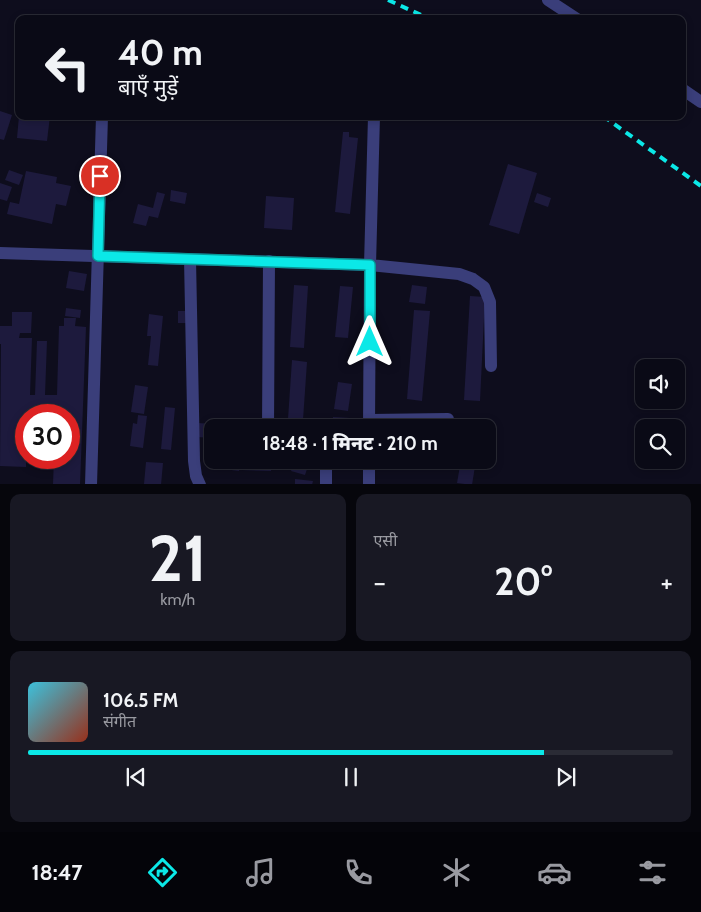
<!DOCTYPE html>
<html lang="hi">
<head>
<meta charset="utf-8">
<style>
  :root { --surface:#0a0a16; --page:#181823; --text:#f1f3f6; --muted:#999aa1; --line:#2a2b35; --accent:#0be8e7 }
  body { margin:0; font-family:Cabin,"Noto Sans Devanagari",sans-serif; background:var(--page); color:var(--text); height:100vh; display:flex; flex-direction:column; font-size:19px; white-space:nowrap }
  * { box-sizing:border-box; margin:0 }
  p { font-size:16px; color:var(--muted) }
  .icon { flex:none; width:28px; height:28px; fill:none; stroke:currentColor; stroke-width:2; stroke-linecap:round; stroke-linejoin:round }
  .map { position:relative; height:484px; overflow:hidden }
  .side { display:flex; flex-direction:column; gap:10px; padding:10px; background:#06060c; flex:1 }
  .side>* { flex:none }
  .banner { position:absolute; left:15px; top:15px; width:671px; height:105px; border-radius:10px; box-shadow:0 2px 8px #0003,0 0 0 1px var(--line); background:#0a0a16; color:var(--text); overflow:hidden }
  .buttons { position:absolute; left:635px; top:359px; display:grid; gap:10px }
  .buttons a { display:grid; place-items:center; width:50px; height:50px; border-radius:10px; background:var(--surface); box-shadow:0 2px 8px #0003,0 0 0 1px var(--line); font-size:25px }
  .speed { position:absolute; left:15px; top:404px; display:flex; gap:10px; font-size:25px; font-weight:700; text-align:center }
  .speed>* { display:grid; place-content:center; width:65px; height:65px; border-radius:50%; background:var(--surface); box-shadow:0 2px 8px #0003,0 0 0 1px var(--line); line-height:1 }
  .speed .limit { border:8px solid #d22; background:#fff; color:#111 }
  .pin { position:absolute; display:grid; place-items:center; width:42px; height:42px; color:#fff; margin:-21px; border:2px solid #fff; border-radius:50%; box-shadow:0 1px 5px #0007 }
  .me { position:absolute; width:55px; margin:-28px; rotate:0deg; stroke-linejoin:round; filter:drop-shadow(0 0 4px #0008) }
  .turn { display:flex; align-items:center; gap:18px; height:105px; padding:0 20px; font-size:22px }
  .turn .icon { width:65px; height:65px; stroke-width:2.5 }
  .turn b { display:block; font-size:35px; line-height:42px }
  .big { font-size:38px; font-weight:800; line-height:1.1 }
  .side .tile { flex:1; display:flex; flex-direction:column; justify-content:center; gap:8px; min-width:0; padding:0 18px; border-radius:10px; background:var(--page) }
  .side .dial { align-items:center; gap:0 }
  .dial b { font-size:65px; line-height:1 }
  .song { display:flex; align-items:center; gap:15px }
  .cover { width:60px; height:60px; border-radius:8px; background:linear-gradient(135deg,hsl(190 70% 55%),hsl(10 70% 35%)) }
  .played { height:5px; border-radius:2px; background:linear-gradient(90deg,var(--accent) 80%,var(--line) 80%) }
  .keys { display:flex; justify-content:space-around; direction:ltr }
  .heat { display:flex; justify-content:space-between; align-items:center; font-size:28px; direction:ltr }
  .side .tiles { flex:1; display:grid; gap:10px; grid-template-columns:1fr 1fr }
  .tile:last-child { grid-column:span 2 }
  .trip { position:absolute; left:204px; top:419px; width:292px; height:50px; border-radius:10px; background:var(--surface); box-shadow:0 2px 8px #0003,0 0 0 1px var(--line); font-weight:800; line-height:50px; text-align:center }
  .dock { display:flex; height:80px; justify-content:space-around; align-items:center; background:#040409; color:var(--muted) }
  .dock .icon { width:35px; height:35px }
  .dock .active { color:var(--accent) }
  .dock b { font-size:22px; color:var(--text) }
  .map>svg:first-child { display:block }
  .building { fill:#1d1a3d }
  .lines { fill:none; stroke-linecap:round; stroke-linejoin:round }
  .minor { stroke:#3a3e7a; stroke-width:12 }
  .rail { stroke:#0be8e7; stroke-width:4; stroke-dasharray:8 6; stroke-linecap:butt }
  .route-casing { stroke:#079796; stroke-width:12 }
  .route { stroke:#0be8e7; stroke-width:9 }
</style>
</head>
<body>
<div class="map">
<svg width="701" height="485" viewBox="0 0 701 485">
  <rect width="100%" height="100%" fill="#0e0d1d"/>
  <g class="building">
    <path d="M0 111 12 115 4 140 0 139Z"/>
    <path d="M19 116H50L47 141 17 138Z"/>
    <path d="M343 132H349V137L358 138 350 214 335 212Z"/>
    <path d="M508 164 537 173 519 234 489 225Z"/>
    <path d="M9 170 23 175 19 185 5 180Z"/>
    <path d="M26 171 57 177 56 183 71 186 66 206 56 204 52 224 7 214 10 202 19 204Z"/>
    <path d="M0 183 12 187 7 201 0 199Z"/>
    <path d="M171 190 187 193 185 204 170 201Z"/>
    <path d="M157 192 165 194 158 218 149 216 146 226 133 223 138 204 153 208Z"/>
    <path d="M537 193 551 198 548 207 534 202Z"/>
    <path d="M266 196 294 198 292 230 264 228Z"/>
    <path d="M69 271 87 274 84 291 66 288Z"/>
    <path d="M294 285 308 286 304 348 290 347Z"/>
    <path d="M412 285 427 287 425 304 409 302Z"/>
    <path d="M340 286 353 287 348 338 335 337Z"/>
    <path d="M470 296 485 297 480 401 464 400Z"/>
    <path d="M66 308 81 310 80 318 65 316Z"/>
    <path d="M414 310 430 311 422 401 407 399Z"/>
    <rect x="178" y="311" width="13" height="12"/>
    <path d="M12 312H32L31 333H20L19 338H32L30 395H35L37 341H47L45 395H57L59 326H64V318H76L75 326 86 327 80 485 53 484 54 458H69V415H26V467L0 466 1 344H0V326H12Z"/>
    <path d="M149 314 163 316 158 366 148 365 151 336H147Z"/>
    <path d="M292 360 307 362 303 420 288 419Z"/>
    <path d="M338 382 352 384 348 411 334 409Z"/>
    <path d="M135 385 148 387 144 414 131 412Z"/>
    <path d="M165 407 175 408 171 450 161 449Z"/>
    <path d="M138 415 147 416 143 448 130 446 133 423 137 424Z"/>
    <path d="M333 417 350 418 349 428H333Z"/>
    <path d="M469 418 484 421 483 428H468Z"/>
    <path d="M198 423 241 426V428H212V438L197 437Z"/>
    <path d="M211 449 212 460H241L239 471 209 467Z"/>
    <path d="M242 460H271V471L242 470Z"/>
    <path d="M295 460H310L305 475 291 471Z"/>
    <path d="M461 460H476L472 485 457 483Z"/>
    <path d="M146 462 163 463 161 485 144 484Z"/>
    <path d="M295 479 313 481 312 485H295Z"/>
  </g>
  <g class="lines">
    <g class="minor">
      <path d="M548 0 577 19"/>
      <path d="M682 89 701 102"/>
      <path d="M374 116 370 265 459 274 473 279 484 287 490 302 491 366"/>
      <path d="M0 253 370 265 369 428"/>
      <path d="M190 259 194 461 196 476 200 485"/>
      <path d="M369 420 448 419"/>
      <path d="M268 428 269 261"/>
      <path d="M91 485 102 116"/>
      <path d="M326 485V460"/>
      <path d="M369 485V460"/>
    </g>
    <g class="rail">
      <path d="M388 0 430 19"/>
      <path d="M603 116 701 186"/>
    </g>
  </g>
  <g class="lines">
    <defs>
      <path id="route" d="M100 176 98 256 370 265V342"/>
    </defs>
    <use href="#route" class="route-casing"/>
    <use href="#route" class="route"/>
  </g>
</svg>
<div class="buttons">
<a><svg class="icon" aria-label="sound" viewBox="0 0 24 24"><path d="M4 9h4l5-4v14l-5-4H4zM17 9q2 3 0 6"/></svg></a>
<a><svg class="icon" aria-label="search" viewBox="0 0 24 24"><circle cx="10" cy="10" r="6"/><path d="M15 15l6 6"/></svg></a>
</div>
<div class="speed"><div class="limit">30</div></div>
<div class="pin" style="left:100px;top:176px;background:#d93025"><svg class="icon" aria-label="arrive" viewBox="0 0 24 24"><path d="M6 21V4h12l-3 4 3 4H6"/></svg></div>
<svg class="me" style="left:370px;top:342px" viewBox="-20 -20 40 40"><path d="M0-17L14 15 0 8-14 15z" fill="#0be8e7" stroke="#fff" stroke-width="4"/></svg>
<div class="trip">18:48 · 1 मिनट · 210 m</div>
<div class="banner">
<div class="turn"><svg class="icon" aria-label="left" viewBox="0 0 24 24"><path d="M17 20v-9H6M10 6l-5 5 5 5"/></svg><div><b>40 m</b>बाएँ मुड़ें</div></div>
</div>
</div>
<section class="side">
<div class="tiles">
<div class="tile dial"><b>21</b><p>km/h</p></div>
<div class="tile"><p>एसी</p>
<div class="heat"><a>−</a><b class="big">20°</b><a>+</a></div>
</div>
<div class="tile">
<div class="song"><i class="cover"></i><div><b>106.5 FM</b><p>संगीत</p></div></div>
<div class="played"></div>
<div class="keys"><svg class="icon" aria-label="previous" viewBox="0 0 24 24"><path d="M18 5L8 12l10 7zM5 5v14"/></svg><svg class="icon" aria-label="pause" viewBox="0 0 24 24"><path d="M8 5v14M16 5v14"/></svg><svg class="icon" aria-label="next" viewBox="0 0 24 24"><path d="M6 5l10 7-10 7zM19 5v14"/></svg></div>
</div>
</div>
</section>
<nav class="dock">
<b>18:47</b>
<svg class="icon active" aria-label="directions" viewBox="0 0 24 24"><path d="M12 3l9 9-9 9-9-9zM9 14v-3h6M13 9l2 2-2 2"/></svg>
<svg class="icon" aria-label="music" viewBox="0 0 24 24"><path d="M9 18V5l10-2v13"/><circle cx="6" cy="18" r="3"/><circle cx="16" cy="16" r="3"/></svg>
<svg class="icon" aria-label="phone" viewBox="0 0 24 24"><path d="M5 4h4l2 5-3 2q2 4 5 5l2-3 5 2v4C11 20 4 13 5 4z"/></svg>
<svg class="icon" aria-label="climate" viewBox="0 0 24 24"><path d="M12 3v18M4 7l16 10M4 17L20 7"/></svg>
<svg class="icon" aria-label="car" viewBox="0 0 24 24"><path d="M5 17H2v-5l4-1 3-4h7l3 4 3 1v5h-3M9 17h6M6 11h13"/><circle cx="7" cy="17" r="2"/><circle cx="17" cy="17" r="2"/></svg>
<svg class="icon" aria-label="filters" viewBox="0 0 24 24"><path d="M4 7h16M4 17h16"/><circle cx="9" cy="7" r="2"/><circle cx="15" cy="17" r="2"/></svg>
</nav>
</body>
</html>
